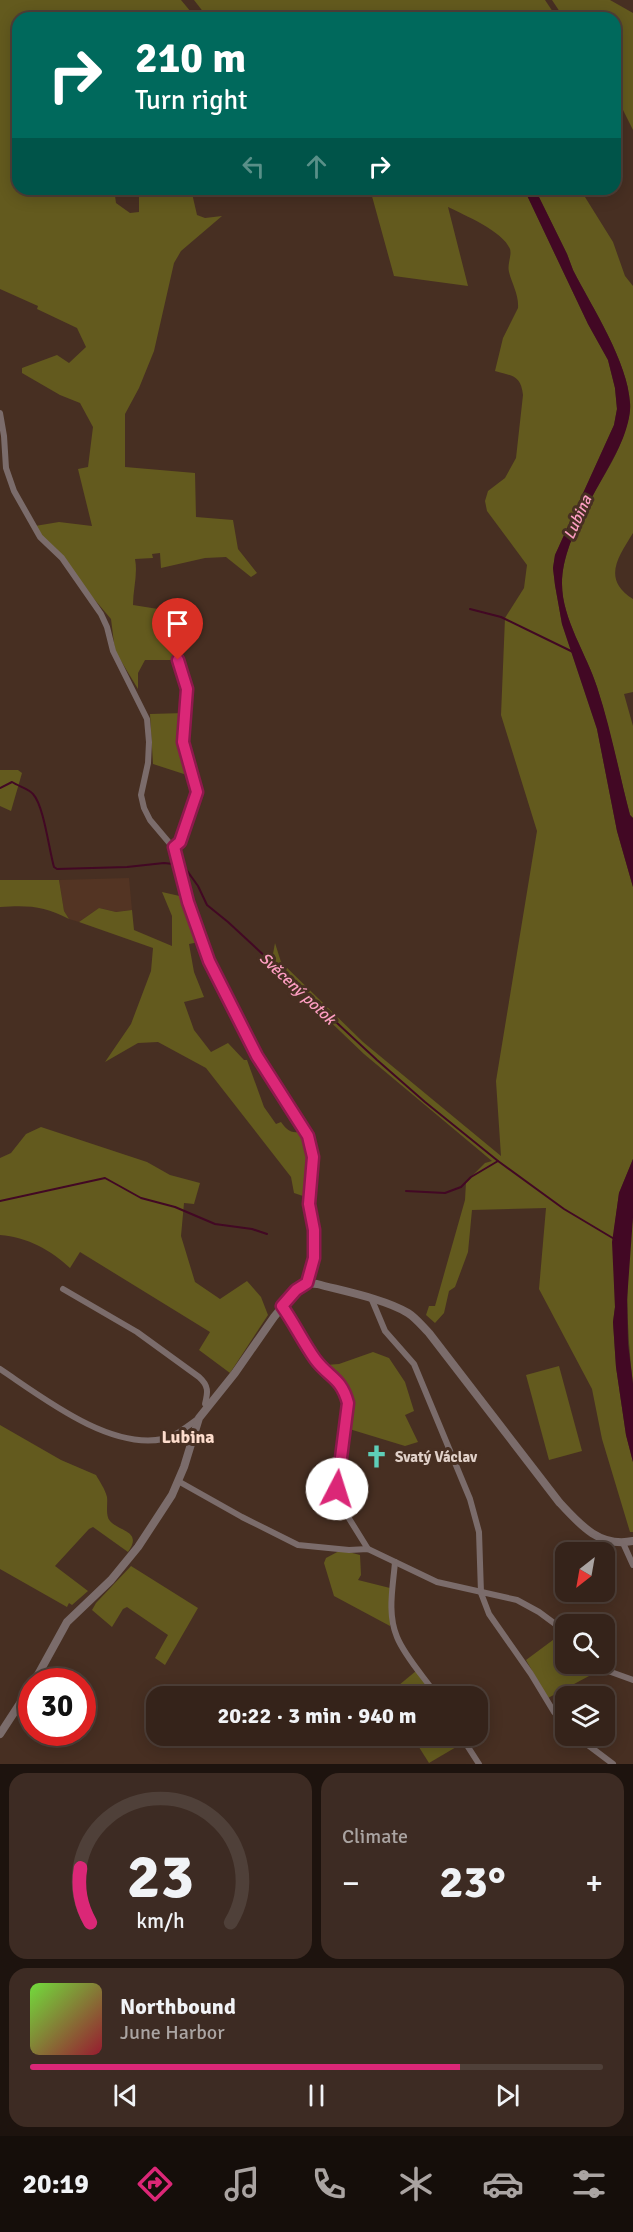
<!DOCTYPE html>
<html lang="en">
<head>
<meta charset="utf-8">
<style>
  :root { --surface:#35231a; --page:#3d2b23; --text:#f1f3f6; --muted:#aaa4a2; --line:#4f4039; --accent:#db2777 }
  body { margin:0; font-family:Signika,sans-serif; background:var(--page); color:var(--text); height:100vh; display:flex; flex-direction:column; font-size:22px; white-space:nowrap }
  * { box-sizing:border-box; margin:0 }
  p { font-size:20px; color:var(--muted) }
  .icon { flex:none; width:33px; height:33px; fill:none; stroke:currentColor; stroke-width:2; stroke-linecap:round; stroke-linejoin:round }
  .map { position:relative; height:1764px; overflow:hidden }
  .drawer { display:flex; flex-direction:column; gap:9px; padding:9px; background:#1d130e; flex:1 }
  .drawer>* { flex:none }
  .guide { position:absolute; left:12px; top:12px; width:609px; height:183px; border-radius:18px; box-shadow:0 3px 15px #0003,0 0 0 2px var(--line); background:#00695c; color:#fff; overflow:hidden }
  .needle { width:39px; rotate:211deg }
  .fabs { position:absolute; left:555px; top:1542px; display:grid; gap:12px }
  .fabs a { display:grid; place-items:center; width:60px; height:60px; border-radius:12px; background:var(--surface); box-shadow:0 3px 15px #0003,0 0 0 2px var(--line); font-size:30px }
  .speed { position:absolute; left:18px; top:1668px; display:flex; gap:12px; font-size:30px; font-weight:700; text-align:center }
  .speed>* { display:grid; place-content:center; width:78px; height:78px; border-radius:50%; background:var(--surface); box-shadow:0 3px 15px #0003,0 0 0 2px var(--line); line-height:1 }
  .speed .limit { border:9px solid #d22; background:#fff; color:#111 }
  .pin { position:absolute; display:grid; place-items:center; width:51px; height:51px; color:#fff; margin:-62px -26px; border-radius:50% 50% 50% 0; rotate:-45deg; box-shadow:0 0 6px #0007 }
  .pin .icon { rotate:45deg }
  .me { position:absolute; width:66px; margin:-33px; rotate:5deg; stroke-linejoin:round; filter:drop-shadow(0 0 4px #0008) }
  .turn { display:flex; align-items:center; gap:21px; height:126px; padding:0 24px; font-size:27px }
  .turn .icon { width:78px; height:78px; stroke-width:2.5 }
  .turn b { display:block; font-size:42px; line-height:51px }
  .lanes { display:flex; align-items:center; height:57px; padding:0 24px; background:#0003; justify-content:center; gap:30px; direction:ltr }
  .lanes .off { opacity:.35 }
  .big { font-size:45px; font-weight:800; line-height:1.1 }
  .drawer .tile { flex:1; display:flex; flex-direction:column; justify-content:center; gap:9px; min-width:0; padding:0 21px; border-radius:18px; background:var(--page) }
  .drawer .dial { align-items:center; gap:0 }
  .dial svg { height:156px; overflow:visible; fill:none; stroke:var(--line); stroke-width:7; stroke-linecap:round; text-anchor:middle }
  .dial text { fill:var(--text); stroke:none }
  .song { display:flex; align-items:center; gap:18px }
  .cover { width:72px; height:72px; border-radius:9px; background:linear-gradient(135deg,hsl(100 70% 55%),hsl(350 70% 35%)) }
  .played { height:6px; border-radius:3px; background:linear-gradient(90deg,var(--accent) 75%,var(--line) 75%) }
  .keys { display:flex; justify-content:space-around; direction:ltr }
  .heat { display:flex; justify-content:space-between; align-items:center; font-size:33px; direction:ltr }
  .drawer .tiles { flex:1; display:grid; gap:9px; grid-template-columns:1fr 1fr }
  .tile:last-child { grid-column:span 2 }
  .trip { position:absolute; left:146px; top:1686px; width:342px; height:60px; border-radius:18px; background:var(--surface); box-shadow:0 3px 15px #0003,0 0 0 2px var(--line); font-weight:800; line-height:60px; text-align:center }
  .tab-bar { display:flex; height:96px; justify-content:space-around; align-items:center; background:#150e0a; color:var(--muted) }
  .tab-bar .icon { width:42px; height:42px }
  .tab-bar .active { color:var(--accent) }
  .tab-bar b { font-size:27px; color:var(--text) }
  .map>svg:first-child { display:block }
  .built { fill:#533423 }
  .green { fill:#635a1e }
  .water { fill:#420824 }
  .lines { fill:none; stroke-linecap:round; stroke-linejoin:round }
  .stream { stroke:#420824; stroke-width:2 }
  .minor { stroke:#7b6c6b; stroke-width:6 }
  .tertiary { stroke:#7b6c6b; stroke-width:8 }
  .route-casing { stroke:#8e194d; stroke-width:15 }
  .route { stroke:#db2777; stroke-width:10 }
  .labels { text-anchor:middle; stroke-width:6; stroke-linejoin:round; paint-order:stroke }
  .poi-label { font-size:15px; font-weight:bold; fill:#e1d1c9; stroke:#472f22; text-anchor:start }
  .water-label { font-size:16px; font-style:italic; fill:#fd9ec1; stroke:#472f22 }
  .quarter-label { font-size:18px; font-weight:bold; fill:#fddccc; stroke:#472f22 }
</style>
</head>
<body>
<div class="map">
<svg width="633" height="1764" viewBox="0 0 633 1764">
  <rect width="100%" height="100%" fill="#472f22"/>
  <path class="built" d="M129 878 132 910 116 912 99 908 79 922 69 919 64 911 59 880Z"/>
  <g class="green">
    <path d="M0 0H181L196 18H18V189H114L116 203 130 213 139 212V189H191L197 215 205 218 222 216 181 251 174 263 154 351 139 388 125 414V467L195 473 196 517 233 520 238 549 257 573 251 577 226 557 205 558 161 568 160 553 152 554 153 558 135 559C138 574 133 589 133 605L158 609 176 660H145L138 673V689L115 651 111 619 44 540 35 526 59 522 92 526 78 469 88 467 93 427 80 403 60 395 22 373V368L57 355 69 363 86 347 77 328 37 309 38 306 0 289Z"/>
    <path d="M194 0H545L557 18H208Z"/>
    <path d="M552 0H610L633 13V130L622 108 615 99V18H564Z"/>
    <path d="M370 189H524L588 324 608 360 615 388 617 409 614 425 555 555 553 568 555 585 562 624 597 729 617 831 633 887V1159L619 1193 614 1231 615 1307 613 1322 616 1367 626 1435 633 1462V1532H630L602 1439 592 1389 539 1289 546 1208 472 1210 468 1252 455 1287 449 1291 444 1313 435 1323 426 1315 429 1306H435L465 1200 466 1182 485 1163 492 1161 364 1054 271 965 275 943 281 962 363 1042 501 1156 496 1081 537 831 501 715 505 618 524 588 527 565 487 511 485 501 488 491 505 478 516 458 523 395C521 375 512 376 495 371L503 338 518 308C519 295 512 284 509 272 507 264 512 256 510 249 503 231 464 215 448 207L468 286 394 276Z"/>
    <path d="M535 189H580L613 242 625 276 633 286V533C619 556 601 579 633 599V692L624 694 633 726V818L630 815C619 773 610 729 597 687 587 655 562 619 562 584 562 557 575 530 587 507 598 483 616 460 624 434 627 424 631 413 630 403 628 362 592 307 573 270L567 254Z"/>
    <path d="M184 713 182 744 190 776 153 764 150 714Z"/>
    <path d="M0 770H18L22 773 11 811 0 806Z"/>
    <path d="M0 880H59L64 911 69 919C45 906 28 905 0 907Z"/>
    <path d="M162 892 184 897 199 942 189 944 194 972 204 997 184 1002 194 1030 211 1052 228 1043 244 1060H247L264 1107 276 1124 281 1122C286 1129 292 1135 301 1131 312 1154 308 1172 303 1196L294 1193 291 1177 206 1068 158 1042 138 1043 105 1062 131 1024 151 971 153 948 79 922 99 908 116 912 132 910 134 930 172 946V916Z"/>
    <path d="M41 1127 147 1162 170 1175 200 1183 194 1204 184 1203 181 1236 195 1282 220 1299 247 1281 261 1297 268 1315 230 1373 199 1350 210 1332 80 1252 70 1268C51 1250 27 1237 0 1235V1158L11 1153 26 1134Z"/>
    <path d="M633 1217V1384C626 1328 625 1272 633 1217Z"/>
    <path d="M373 1352 389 1358 405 1382 414 1411 405 1415 418 1442 405 1446 346 1428 350 1404 344 1380 326 1365 339 1364Z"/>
    <path d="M559 1366 582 1451 549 1460 526 1375Z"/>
    <path d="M0 1425 61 1460 96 1475C100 1482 105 1489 107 1497 108 1504 105 1515 110 1521 120 1532 143 1531 128 1552L93 1527 89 1529 55 1566 88 1591 72 1605 69 1603 67 1607 0 1569Z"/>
    <path d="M341 1550 360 1555 361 1575 358 1580 390 1588V1626L334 1596 324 1563 326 1558Z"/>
    <path d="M131 1566 198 1608 165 1665 155 1658 168 1635 127 1607 123 1609 112 1627 92 1610 96 1603Z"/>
    <path d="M561 1634 565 1637V1640L554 1650 572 1668 594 1664 589 1676 548 1698 526 1660Z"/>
    <path d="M416 1671 434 1696H388L387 1695Z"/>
    <path d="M412 1736H458L463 1743 429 1763Z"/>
  </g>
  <g class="water">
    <path d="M524 189H535L537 193 567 254 573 270C592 307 628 362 630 403 631 414 627 428 623 438 613 462 598 484 587 507 575 530 562 557 562 584 562 619 587 655 597 687 611 729 619 773 630 815L633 818V887L617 831 597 729 562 624 555 585 553 568 555 555 614 425 617 409 615 388 608 360 588 324Z"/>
    <path d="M633 1159V1217L627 1300 628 1344 633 1384V1462L626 1435 616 1367 613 1322 615 1307 612 1242 619 1193Z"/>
  </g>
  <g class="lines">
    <g class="stream">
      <path d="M470 609 501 617 573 652"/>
      <path d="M0 788 12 782C18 786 29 789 33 794 44 806 49 850 54 867L57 869 127 867 164 863 183 865 198 886 207 905 228 922 377 1060 425 1102 498 1161 564 1209 616 1240"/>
      <path d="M406 1191 445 1193 461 1187 471 1177 498 1161"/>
      <path d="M0 1201 105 1178 141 1198 175 1207 215 1224 252 1229 267 1234"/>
    </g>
    <g class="minor">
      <path d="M0 413 4 436 6 468 14 491 40 537 62 558 101 614 107 627 113 651 147 719 149 742 148 763 141 795 144 808 150 820 177 852 188 902 209 961 257 1056 308 1136 313 1157 309 1204 315 1235 314 1258 307 1283"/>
      <path d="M174 847 180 842 197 792 183 742 187 689 178 660"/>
      <path d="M63 1289 137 1332 199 1377C209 1386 208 1392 205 1404L208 1406"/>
      <path d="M372 1300 385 1331 414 1364 470 1499 479 1532 481 1593 489 1614 531 1674 554 1712 566 1725"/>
      <path d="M282 1306 314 1357 338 1381 344 1390 348 1403 337 1478V1493L345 1512 368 1549"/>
      <path d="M0 1369C42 1397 109 1450 163 1439 176 1436 188 1426 199 1418"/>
      <path d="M178 1481 242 1517 298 1545 349 1550 368 1549 437 1582 517 1600 539 1612 566 1632"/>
      <path d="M623 1543 633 1565"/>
      <path d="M395 1562C393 1587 387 1613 397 1637 405 1657 425 1678 437 1696"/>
      <path d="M600 1664 611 1672 633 1680"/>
      <path d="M461 1736 479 1764"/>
      <path d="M576 1736 613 1764"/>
    </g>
    <g class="tertiary">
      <path d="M34 1682 67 1622 111 1580 138 1547 159 1515 172 1495 184 1467 199 1418 235 1373 274 1317 296 1290 307 1283 317 1284C343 1291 385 1299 408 1313 416 1318 422 1326 429 1333L559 1502C580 1525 600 1548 633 1541"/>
      <path d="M0 1734 32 1685"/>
    </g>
  </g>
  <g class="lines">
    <defs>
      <path id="route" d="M178 660 187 689 183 742 197 792 180 842 174 847 188 902 209 961 257 1056 308 1136 313 1157 309 1204 314 1230V1258L307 1283 296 1290 282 1306C294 1323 303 1342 315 1359 329 1378 341 1377 348 1403L337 1489"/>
    </defs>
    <use href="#route" class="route-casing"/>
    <use href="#route" class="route"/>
  </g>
  <defs>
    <symbol id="church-bare" viewBox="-9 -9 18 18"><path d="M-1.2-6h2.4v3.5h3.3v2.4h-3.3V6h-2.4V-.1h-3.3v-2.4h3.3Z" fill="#5eceb8" stroke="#472f22" stroke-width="2.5" paint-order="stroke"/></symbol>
  </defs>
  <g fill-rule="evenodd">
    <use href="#church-bare" x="360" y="1440" width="33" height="33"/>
  </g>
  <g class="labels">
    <g class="poi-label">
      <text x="395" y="1462">Svatý Václav</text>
    </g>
    <g class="water-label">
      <text transform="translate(577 517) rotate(-66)" y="6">Lubina</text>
      <text transform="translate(298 988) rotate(43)" y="6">Svěcený potok</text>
    </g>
    <g class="quarter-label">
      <text x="188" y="1443">Lubina</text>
    </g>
  </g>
</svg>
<div class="fabs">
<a><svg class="needle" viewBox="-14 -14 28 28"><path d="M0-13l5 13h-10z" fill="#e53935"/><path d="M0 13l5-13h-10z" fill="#aaa4a2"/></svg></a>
<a><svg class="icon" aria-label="search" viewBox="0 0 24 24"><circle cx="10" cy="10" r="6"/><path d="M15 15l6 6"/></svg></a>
<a><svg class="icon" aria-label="layers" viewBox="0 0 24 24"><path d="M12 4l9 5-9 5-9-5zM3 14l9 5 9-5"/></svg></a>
</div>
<div class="speed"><div class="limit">30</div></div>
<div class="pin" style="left:178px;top:660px;background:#d93025"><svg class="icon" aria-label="arrive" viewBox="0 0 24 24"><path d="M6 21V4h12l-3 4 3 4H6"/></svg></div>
<svg class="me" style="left:337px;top:1489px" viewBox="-20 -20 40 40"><circle r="19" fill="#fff"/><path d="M0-13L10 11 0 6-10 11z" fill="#db2777"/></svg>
<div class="trip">20:22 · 3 min · 940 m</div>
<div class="guide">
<div class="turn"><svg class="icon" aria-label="right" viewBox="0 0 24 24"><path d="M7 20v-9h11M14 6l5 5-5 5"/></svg><div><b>210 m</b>Turn right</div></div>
<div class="lanes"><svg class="icon off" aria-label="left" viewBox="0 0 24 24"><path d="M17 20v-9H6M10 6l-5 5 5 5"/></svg><svg class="icon off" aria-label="ahead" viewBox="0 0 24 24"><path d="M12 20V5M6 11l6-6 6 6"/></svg><svg class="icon" aria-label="right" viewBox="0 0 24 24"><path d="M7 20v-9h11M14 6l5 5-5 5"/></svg></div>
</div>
</div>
<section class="drawer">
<div class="tiles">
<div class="tile dial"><svg viewBox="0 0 100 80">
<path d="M14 69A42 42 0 1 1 86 69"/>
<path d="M14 69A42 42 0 0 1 9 41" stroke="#db2777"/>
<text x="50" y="56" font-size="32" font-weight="700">23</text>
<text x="50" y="72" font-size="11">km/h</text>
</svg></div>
<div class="tile"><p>Climate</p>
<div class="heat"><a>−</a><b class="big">23°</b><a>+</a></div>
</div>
<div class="tile">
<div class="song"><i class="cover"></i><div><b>Northbound</b><p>June Harbor</p></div></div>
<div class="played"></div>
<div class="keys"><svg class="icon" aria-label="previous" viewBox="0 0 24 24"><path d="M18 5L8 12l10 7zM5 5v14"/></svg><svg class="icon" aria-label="pause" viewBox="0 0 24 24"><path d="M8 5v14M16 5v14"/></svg><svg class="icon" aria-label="next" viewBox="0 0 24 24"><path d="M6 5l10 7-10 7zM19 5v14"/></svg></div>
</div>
</div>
</section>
<nav class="tab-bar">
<b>20:19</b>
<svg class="icon active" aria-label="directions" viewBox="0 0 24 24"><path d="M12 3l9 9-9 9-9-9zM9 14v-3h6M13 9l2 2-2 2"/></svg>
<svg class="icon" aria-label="music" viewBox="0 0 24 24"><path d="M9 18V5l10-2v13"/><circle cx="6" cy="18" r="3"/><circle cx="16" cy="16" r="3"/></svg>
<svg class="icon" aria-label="phone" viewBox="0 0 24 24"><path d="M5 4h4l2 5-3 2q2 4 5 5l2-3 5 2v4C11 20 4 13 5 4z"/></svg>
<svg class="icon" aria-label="climate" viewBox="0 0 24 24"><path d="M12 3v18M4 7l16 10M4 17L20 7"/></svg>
<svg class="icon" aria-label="car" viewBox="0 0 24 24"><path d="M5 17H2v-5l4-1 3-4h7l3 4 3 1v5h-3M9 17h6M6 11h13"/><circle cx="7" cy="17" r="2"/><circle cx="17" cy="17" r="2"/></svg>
<svg class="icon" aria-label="filters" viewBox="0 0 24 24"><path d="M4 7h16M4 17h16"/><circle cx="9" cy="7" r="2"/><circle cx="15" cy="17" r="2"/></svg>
</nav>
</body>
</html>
